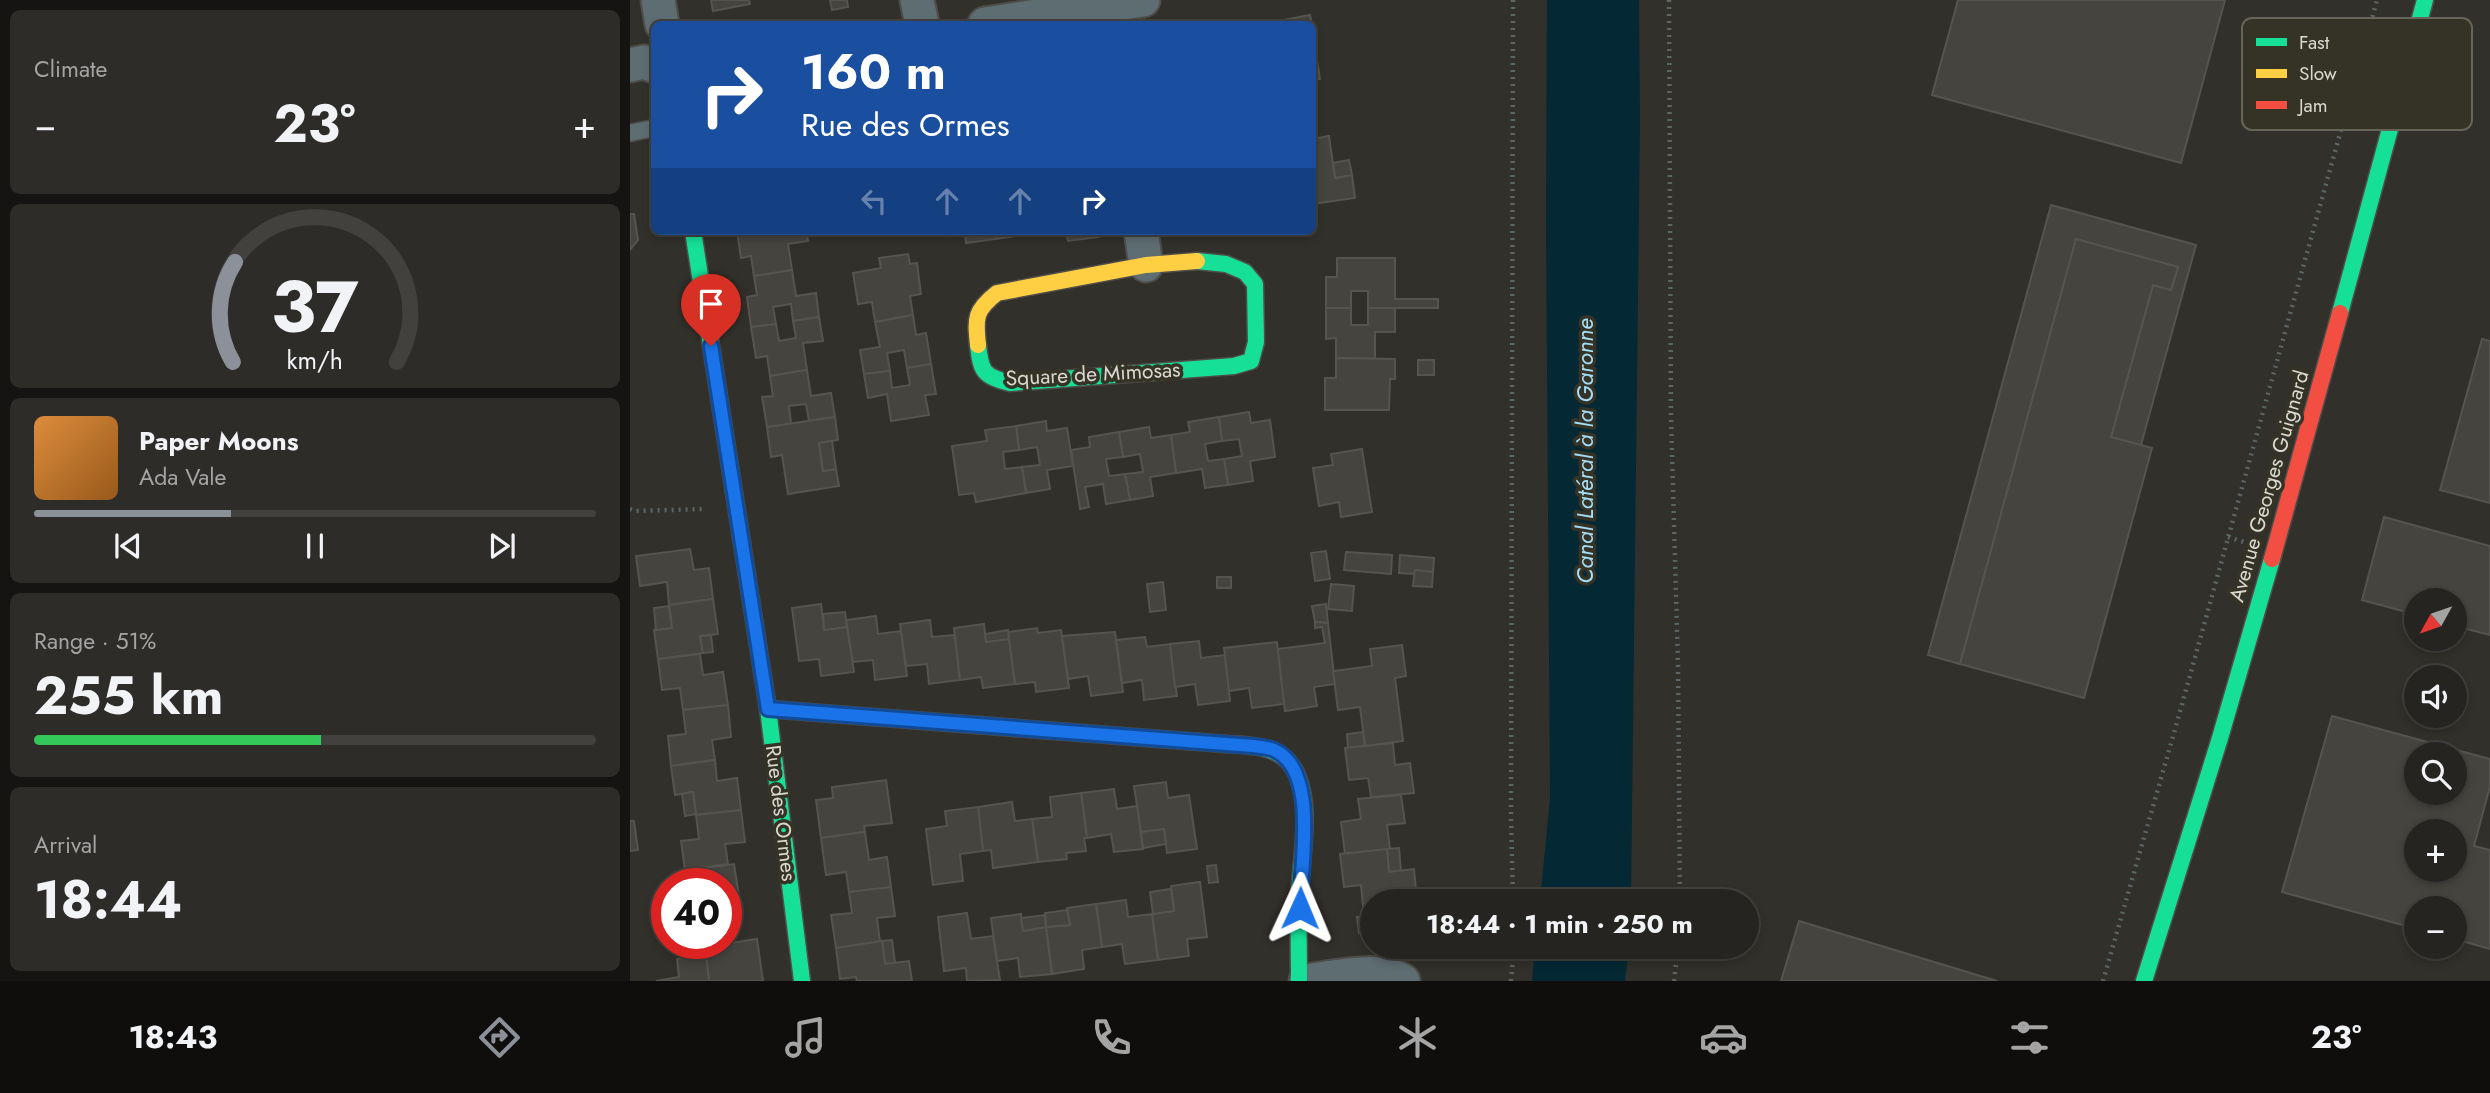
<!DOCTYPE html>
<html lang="en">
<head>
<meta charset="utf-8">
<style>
  :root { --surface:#262420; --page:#2e2c29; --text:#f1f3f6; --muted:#a4a4a5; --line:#42413e; --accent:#8c9099 }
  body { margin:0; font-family:Jost,sans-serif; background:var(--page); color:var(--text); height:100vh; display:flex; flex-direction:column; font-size:26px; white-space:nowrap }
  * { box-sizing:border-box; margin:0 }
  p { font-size:23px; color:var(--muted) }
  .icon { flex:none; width:38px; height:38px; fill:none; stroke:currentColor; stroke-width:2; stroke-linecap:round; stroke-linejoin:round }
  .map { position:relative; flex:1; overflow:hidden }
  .sheet { display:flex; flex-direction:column; gap:10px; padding:10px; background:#151412; width:630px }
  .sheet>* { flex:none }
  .guide { position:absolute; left:21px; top:21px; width:665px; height:214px; border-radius:10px; box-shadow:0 4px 10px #0003,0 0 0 2px var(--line); background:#1a4fa0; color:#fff; overflow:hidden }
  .needle { width:46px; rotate:230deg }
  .controls { position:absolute; left:1774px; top:588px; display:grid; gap:14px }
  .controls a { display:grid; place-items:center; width:63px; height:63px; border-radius:50%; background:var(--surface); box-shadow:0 4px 10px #0003,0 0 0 2px var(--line); font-size:35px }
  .speed { position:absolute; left:21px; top:868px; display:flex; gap:14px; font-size:35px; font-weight:700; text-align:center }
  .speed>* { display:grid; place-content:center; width:91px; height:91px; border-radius:50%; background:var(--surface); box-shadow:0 4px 10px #0003,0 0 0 2px var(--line); line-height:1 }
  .speed .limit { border:10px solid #d22; background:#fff; color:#111 }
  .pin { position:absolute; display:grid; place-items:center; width:60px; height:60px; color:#fff; margin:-72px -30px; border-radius:50% 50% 50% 0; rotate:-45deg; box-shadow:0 0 7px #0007 }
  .pin .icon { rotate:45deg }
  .me { position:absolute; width:77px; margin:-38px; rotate:1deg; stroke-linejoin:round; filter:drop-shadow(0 0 5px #0008) }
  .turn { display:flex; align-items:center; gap:24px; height:147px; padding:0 35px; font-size:32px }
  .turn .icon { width:91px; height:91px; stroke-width:2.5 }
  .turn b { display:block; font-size:49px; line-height:60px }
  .lanes { display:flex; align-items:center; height:66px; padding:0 35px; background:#0003; justify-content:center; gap:35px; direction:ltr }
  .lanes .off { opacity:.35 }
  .big { font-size:52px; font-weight:700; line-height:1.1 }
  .sheet .tile { flex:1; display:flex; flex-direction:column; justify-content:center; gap:10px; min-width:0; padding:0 24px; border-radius:10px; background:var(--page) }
  .sheet .dial { align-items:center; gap:0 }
  .dial svg { height:182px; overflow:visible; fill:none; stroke:var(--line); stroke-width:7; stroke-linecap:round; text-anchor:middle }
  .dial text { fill:var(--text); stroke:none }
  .song { display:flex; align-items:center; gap:21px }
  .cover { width:84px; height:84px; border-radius:10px; background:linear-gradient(135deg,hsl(30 70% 55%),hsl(30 70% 35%)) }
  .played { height:7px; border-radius:4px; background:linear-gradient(90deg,var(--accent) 35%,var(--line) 35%) }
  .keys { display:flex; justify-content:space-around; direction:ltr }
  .heat { display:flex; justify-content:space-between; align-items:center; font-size:38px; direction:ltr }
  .charge { height:10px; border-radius:5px; background:linear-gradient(90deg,#34c759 51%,var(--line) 0) }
  .trip { position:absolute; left:730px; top:889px; width:399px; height:70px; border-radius:35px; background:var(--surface); box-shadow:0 4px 10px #0003,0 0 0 2px var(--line); font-weight:700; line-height:70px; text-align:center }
  .tabs { display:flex; height:112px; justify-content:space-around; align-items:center; background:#0f0e0d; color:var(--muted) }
  .tabs .icon { width:49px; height:49px }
  .tabs .selected { color:var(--accent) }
  .tabs b { font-size:32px; color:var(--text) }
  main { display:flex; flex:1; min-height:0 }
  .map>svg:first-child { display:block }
  .water { fill:#042834 }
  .building { fill:#45443f; stroke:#56544f; stroke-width:2; fill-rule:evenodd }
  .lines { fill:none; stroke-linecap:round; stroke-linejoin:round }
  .lane-casing { stroke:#4f4d49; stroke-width:19 }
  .street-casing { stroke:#4f4d49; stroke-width:37 }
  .fast-casing { stroke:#4f4d49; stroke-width:19 }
  .slow-casing { stroke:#4f4d49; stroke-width:19 }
  .jam-casing { stroke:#4f4d49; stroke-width:19 }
  .path { stroke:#5c6667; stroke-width:4.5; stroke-dasharray:2 5; stroke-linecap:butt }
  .lane { stroke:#5e6d72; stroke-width:16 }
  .street { stroke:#5e6d72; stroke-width:33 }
  .fast { stroke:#16e098; stroke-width:16 }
  .slow { stroke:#ffcf43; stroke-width:16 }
  .jam { stroke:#f24e42; stroke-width:16 }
  .route-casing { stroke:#114b97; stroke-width:18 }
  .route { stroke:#1a73e8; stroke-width:12 }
  .labels { text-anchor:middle; stroke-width:7; stroke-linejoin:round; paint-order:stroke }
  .street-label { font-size:21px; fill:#dad8d0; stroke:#353226 }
  .water-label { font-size:23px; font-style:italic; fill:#a3ddf6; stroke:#353226 }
  .key { fill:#353226; stroke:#676459; stroke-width:2 }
  .key-label { font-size:19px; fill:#dad8d0 }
</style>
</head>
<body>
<main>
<section class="sheet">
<div class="tile"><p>Climate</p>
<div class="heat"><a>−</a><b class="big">23°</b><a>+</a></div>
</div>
<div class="tile dial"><svg viewBox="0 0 100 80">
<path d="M14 69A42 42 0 1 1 86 69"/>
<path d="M14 69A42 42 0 0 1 15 25" stroke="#8c9099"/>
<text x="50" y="56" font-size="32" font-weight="700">37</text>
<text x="50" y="72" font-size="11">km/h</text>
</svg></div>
<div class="tile">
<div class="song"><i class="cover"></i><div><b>Paper Moons</b><p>Ada Vale</p></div></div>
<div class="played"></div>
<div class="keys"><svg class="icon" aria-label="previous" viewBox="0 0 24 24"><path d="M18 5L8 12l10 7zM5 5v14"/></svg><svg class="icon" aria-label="pause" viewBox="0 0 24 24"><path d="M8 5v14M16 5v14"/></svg><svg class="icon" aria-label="next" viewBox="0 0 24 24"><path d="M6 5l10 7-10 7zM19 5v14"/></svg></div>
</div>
<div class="tile"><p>Range · 51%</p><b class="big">255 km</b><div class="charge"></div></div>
<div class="tile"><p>Arrival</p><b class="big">18:44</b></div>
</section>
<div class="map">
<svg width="1860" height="981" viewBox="0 0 1860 981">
  <rect width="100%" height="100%" fill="#32302a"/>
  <g class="water">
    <path d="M917 0H1009L1010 121 1001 901H910L920 799 916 221Z"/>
    <path d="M905 947H999L995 981H902Z"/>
  </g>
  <g class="building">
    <path d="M81 0H119L120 4 83 11Z"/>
    <path d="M200 0H217L218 7 202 10Z"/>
    <path d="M1328 0H1595L1551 163 1302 95Z"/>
    <path d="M680 15 682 24H649L648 21Z"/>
    <path d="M682 30 690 79 682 80Z"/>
    <path d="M699 136 705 178 722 175 725 198 682 204V139Z"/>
    <path d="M719 160 722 175 705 178 703 163Z"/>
    <path d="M1421 205 1566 245 1511 445 1481 437 1523 285 1541 290 1548 267 1446 239 1330 664 1298 655Z"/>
    <path d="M0 214H4L8 240 0 250Z"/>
    <path d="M107 231H176L178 241 158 244 162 270 124 276 121 256 111 258Z"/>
    <path d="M314 231H365L366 239 336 243 335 233 315 236Z"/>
    <path d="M365 231H396L397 234 366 239Z"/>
    <path d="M436 231H468L469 237 438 241Z"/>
    <path d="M1446 239 1548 267 1541 290 1523 285 1481 437 1522 448 1454 698 1330 664Z"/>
    <path d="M278 254 280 264 287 263 291 294 280 296 283 315 245 322 242 302 228 304 223 273 251 268 249 258Z"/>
    <path d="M707 258H765V299H808V308H738V291H721V308H696V277H707Z"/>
    <path d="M162 270 166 296 186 293 189 317 163 321 161 304 143 307 146 324 121 327 117 297 127 295 124 276Z"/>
    <path d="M696 308H721V325H738V308H765V332H745V359L706 358V338L696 339Z"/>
    <path d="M283 315 286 335 296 333 301 364 277 368 274 350 257 353 260 371 234 374 230 350 250 347 245 322Z"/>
    <path d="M189 317 193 341 173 343 177 370 140 376 137 356 126 358 121 327 146 324 149 341 166 338 163 321Z"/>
    <path d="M1852 339 1860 341V503L1810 490Z"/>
    <path d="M706 358 765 359V379H760L759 410H695V378H706Z"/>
    <rect x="788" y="360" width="16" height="15"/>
    <path d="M301 364 306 394 295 395 299 415 261 421 257 394 238 398 234 374 260 371 262 388 280 385 277 368Z"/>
    <path d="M177 370 181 396 201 393 205 417 179 421 176 404 159 406 161 424 137 427 132 397 143 396 140 376Z"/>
    <path d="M619 412 621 423 640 420 645 457 620 461 623 481 598 485 594 459 612 456 609 439 592 441 589 417Z"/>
    <path d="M205 417 208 440 189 443 193 471 206 469 209 486 158 494 152 455 141 457 137 427Z"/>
    <path d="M589 417 592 441 575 444 578 461 594 459 598 485 575 488 572 469 546 473 541 435 560 432 558 422Z"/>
    <path d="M416 421 417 431 437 428 443 466 417 470 420 489 396 493 392 467 410 465 407 447 389 450 386 426Z"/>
    <path d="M386 426 389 450 373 452 375 469 392 467 396 493 346 502 344 493 329 495 322 446 357 441 355 430Z"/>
    <path d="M519 427 521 438 541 435 546 473 520 477 523 496 500 500 495 474 513 472 510 454 493 457 489 432Z"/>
    <path d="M489 432 493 457 476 459 479 476 495 474 500 500 476 504 473 484 455 487 459 507 450 509 441 450 460 447 459 437Z"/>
    <path d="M202 441 206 469 193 471 189 443Z"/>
    <path d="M732 449 742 512 711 517 709 502 689 506 683 468 703 465 701 454Z"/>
    <path d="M1754 517 1860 546V635L1825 626V600H1787V615L1732 600Z"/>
    <path d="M60 549 64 570 79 568 83 599 39 605 37 582 10 586 6 556Z"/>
    <path d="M696 551 700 579 685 581 681 553Z"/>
    <path d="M716 552 762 555 761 574 714 570Z"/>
    <path d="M770 555 804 558 803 572 785 570 784 574 769 573Z"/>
    <path d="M785 570 803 572 802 587 783 586Z"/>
    <rect x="587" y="577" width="14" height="11"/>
    <path d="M533 582 536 610 520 612 517 584Z"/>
    <path d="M701 584 724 586 722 611 698 609Z"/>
    <path d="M83 599 88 634 70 636 73 653 28 659 24 630 42 628 39 605Z"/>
    <path d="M191 604 194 630 217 627 224 672 191 676 189 659 169 661 162 608Z"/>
    <path d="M696 604 698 623 685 622 682 606Z"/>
    <path d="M39 606 42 628 26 630 24 608Z"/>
    <path d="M215 612 217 627 194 630 193 614Z"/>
    <path d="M246 616 248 634 271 631 277 676 245 680 243 660 223 662 216 620Z"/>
    <path d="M300 620 302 637 325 635 330 680 299 684 297 664 276 666 270 624Z"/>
    <path d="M685 622 698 623 705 684 684 687 687 706 655 711 647 649 695 643 692 627 685 628Z"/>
    <path d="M354 624 356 642 379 639 385 684 353 688 351 677 330 680 324 628Z"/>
    <path d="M407 628 408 633 431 630 439 688 406 692 405 682 385 684 378 632Z"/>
    <path d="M378 630 379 639 356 642 355 634Z"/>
    <path d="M485 632 493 692 461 696 458 676 438 679 432 636Z"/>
    <path d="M81 635 83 652 73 653 70 636Z"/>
    <path d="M515 637 517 647 540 644 547 696 514 700 512 680 492 683 486 640Z"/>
    <path d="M569 641 571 658 595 655 600 701 568 705 565 684 545 687 540 644Z"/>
    <path d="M647 642 654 704 622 708 619 688 599 691 594 648Z"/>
    <path d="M772 645 776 676 765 678 773 741 735 746 730 707 708 710 703 671 742 666 740 649Z"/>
    <path d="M70 654 73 675 93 672 98 705 53 710 50 688 32 690 28 659Z"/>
    <path d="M98 705 101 737 82 740 85 760 41 766 38 736 56 734 53 710Z"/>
    <path d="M1702 716 1860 759V786L1844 846 1860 850V949L1825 939V908H1787V929L1652 892ZM1787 754H1825V793H1787ZM1787 831H1825V870H1787Z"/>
    <path d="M733 732 735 746 718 748 717 734Z"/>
    <path d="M763 743 765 765 780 763 784 793 741 797 738 778 719 780 715 748Z"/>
    <path d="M85 760 87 781 107 778 111 810 66 815 63 792 45 795 41 766Z"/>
    <path d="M256 780 262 823 234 826 235 832 191 838 186 800 203 798 202 787Z"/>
    <path d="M536 782 538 798 559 795 567 849 537 853 534 829 511 832 504 786Z"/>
    <path d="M484 789 487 809 507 806 513 849 484 852 481 834 457 838 451 793Z"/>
    <path d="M63 792 66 814 55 816 52 794Z"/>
    <path d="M451 793 457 838H454L456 851 436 853 437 859 408 862 402 819 422 817 420 797Z"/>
    <path d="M771 795 775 823 757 825 760 849 715 854 711 822 731 819 728 799Z"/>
    <path d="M382 802 385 821 402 819 408 862 363 868 361 850 353 851 348 807Z"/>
    <path d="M348 807 353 851 330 854 333 881 303 885 296 829 317 826 315 811Z"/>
    <path d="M111 810 115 842 95 844 98 864 55 870 51 841 69 839 66 815Z"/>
    <path d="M0 821H4L8 850 0 851Z"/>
    <path d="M534 829 536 844 513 848 511 832Z"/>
    <path d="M235 832 239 860 257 857 261 887 219 892 216 872 196 875 191 838Z"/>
    <path d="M769 848 771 871 759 872 757 849Z"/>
    <path d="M757 849 759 872 784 869 787 900 742 901V905L733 906 731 885 714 887 710 854Z"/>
    <path d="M104 864 109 896 96 898V884H61L59 870Z"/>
    <path d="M586 865 588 882 579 883 577 866Z"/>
    <path d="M52 870H59L61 884H54Z"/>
    <path d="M570 882 577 937 557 939 559 956 528 960 522 914 544 911 541 886Z"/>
    <path d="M261 887 265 916 247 918 250 942 206 948 201 915 222 913 219 892Z"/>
    <path d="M541 889 544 911 523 914 520 892Z"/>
    <path d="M496 900 498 917 522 914 528 960 495 964 492 944 472 947 466 904Z"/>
    <path d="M466 904 472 947 452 950 454 969 422 974 416 927 440 925 437 908Z"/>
    <path d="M742 905V916L734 917 733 906Z"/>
    <path d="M437 910 440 925 416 927 415 913Z"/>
    <path d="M337 913 341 939 363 936 370 980 337 981 336 968 314 971 308 917Z"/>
    <path d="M391 914 393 931 416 927 422 974 390 977 388 958 367 961 361 918Z"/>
    <path d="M415 915 416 927 393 931 391 918Z"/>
    <path d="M742 916V932L729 933 727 917Z"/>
    <path d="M1169 921 1367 981H1151Z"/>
    <path d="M127 939 133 981H79L75 947Z"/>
    <path d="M262 940 265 963 255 964 252 941Z"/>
    <path d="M252 941 255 964 279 961 282 981H227L226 977 210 979 206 948Z"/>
    <path d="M76 955 79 981H26L49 977 47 959Z"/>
  </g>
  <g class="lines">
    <defs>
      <path id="lane" d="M0 133 24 128"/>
      <g id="street">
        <path d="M28 0 32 24"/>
        <path d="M287 0 292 24"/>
        <path d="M355 24 513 0"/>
        <path d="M0 65 14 62 24 66"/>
        <path d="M511 231 516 265"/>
        <path d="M676 981C701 978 751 966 773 981"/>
      </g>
      <g id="fast">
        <path d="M63 231 138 709 172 981"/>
        <path d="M1710 313 1795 0"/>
        <path d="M348 345C351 372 353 376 380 383L604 366 621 361 626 342 625 284 615 272 596 264 567 261"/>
        <path d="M596 744C616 745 641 745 657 760 686 790 671 857 669 895 668 924 669 952 669 981"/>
        <path d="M1514 981 1590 738 1642 559"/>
      </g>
      <g id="slow">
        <path d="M348 345C345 318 345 310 367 293L516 265 567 261"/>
        <path d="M138 709 596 744"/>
      </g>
      <path id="jam" d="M1642 559 1710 313"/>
    </defs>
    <use href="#lane" class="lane-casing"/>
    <use href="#street" class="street-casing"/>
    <use href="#fast" class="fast-casing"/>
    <use href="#slow" class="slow-casing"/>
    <use href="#jam" class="jam-casing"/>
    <g class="path">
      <path d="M883 0 881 815 883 901"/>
      <path d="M1039 0 1041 416 1048 665 1050 901"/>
      <path d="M0 509 5 511 75 509"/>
      <path d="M1598 537 1614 542"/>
      <path d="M881 981 884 947"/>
      <path d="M1044 981 1048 947"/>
      <path d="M1473 981 1546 726 1747 0"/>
    </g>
    <use href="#lane" class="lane"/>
    <use href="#street" class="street"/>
    <use href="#fast" class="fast"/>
    <use href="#slow" class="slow"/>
    <use href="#jam" class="jam"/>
  </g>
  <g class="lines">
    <defs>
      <path id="route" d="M81 346 138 709 623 746C629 747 638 747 644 750 690 770 670 869 670 908"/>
    </defs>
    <use href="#route" class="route-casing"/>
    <use href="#route" class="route"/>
  </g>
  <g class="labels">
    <g class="street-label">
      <text transform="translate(463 374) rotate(-3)" y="7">Square de Mimosas</text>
      <text transform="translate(1639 486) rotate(-74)" y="7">Avenue Georges Guignard</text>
      <text transform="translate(151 813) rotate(83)" y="7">Rue des Ormes</text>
    </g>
    <g class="water-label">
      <text transform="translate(955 451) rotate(-90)" y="8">Canal Latéral à la Garonne</text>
    </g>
  </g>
  <rect x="1612" y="18" width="230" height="112" rx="10" class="key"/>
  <rect x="1626" y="38" width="31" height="8" fill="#16e098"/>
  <rect x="1626" y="69" width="31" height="9" fill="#ffcf43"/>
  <rect x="1626" y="101" width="31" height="8" fill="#f24e42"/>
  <g class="key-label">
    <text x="1669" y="49">Fast</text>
    <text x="1669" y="80">Slow</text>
    <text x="1669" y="112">Jam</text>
  </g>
</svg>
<div class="controls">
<a><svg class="needle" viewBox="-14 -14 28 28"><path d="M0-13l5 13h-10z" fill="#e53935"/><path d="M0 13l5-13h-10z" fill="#a4a4a5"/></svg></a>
<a><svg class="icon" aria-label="sound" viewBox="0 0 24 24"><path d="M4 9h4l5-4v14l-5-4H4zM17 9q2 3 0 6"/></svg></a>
<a><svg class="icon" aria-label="search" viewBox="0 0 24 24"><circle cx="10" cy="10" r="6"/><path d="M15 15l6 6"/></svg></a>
<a>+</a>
<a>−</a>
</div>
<div class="speed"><div class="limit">40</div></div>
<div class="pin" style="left:81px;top:346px;background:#d93025"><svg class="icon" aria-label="arrive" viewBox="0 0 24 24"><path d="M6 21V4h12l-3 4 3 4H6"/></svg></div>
<svg class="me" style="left:670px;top:908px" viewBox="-20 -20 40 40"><path d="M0-17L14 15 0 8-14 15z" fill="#1a73e8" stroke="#fff" stroke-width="4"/></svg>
<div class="trip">18:44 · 1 min · 250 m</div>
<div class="guide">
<div class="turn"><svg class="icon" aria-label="right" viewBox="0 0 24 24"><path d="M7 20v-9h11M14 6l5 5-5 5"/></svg><div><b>160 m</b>Rue des Ormes</div></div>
<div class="lanes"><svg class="icon off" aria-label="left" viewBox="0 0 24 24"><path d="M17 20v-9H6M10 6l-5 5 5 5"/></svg><svg class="icon off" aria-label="ahead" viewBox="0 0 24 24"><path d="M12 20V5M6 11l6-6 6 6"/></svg><svg class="icon off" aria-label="ahead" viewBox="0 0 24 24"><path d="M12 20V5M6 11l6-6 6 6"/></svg><svg class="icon" aria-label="right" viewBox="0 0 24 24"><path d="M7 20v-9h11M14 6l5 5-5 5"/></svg></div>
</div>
</div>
</main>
<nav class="tabs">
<b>18:43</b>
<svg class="icon selected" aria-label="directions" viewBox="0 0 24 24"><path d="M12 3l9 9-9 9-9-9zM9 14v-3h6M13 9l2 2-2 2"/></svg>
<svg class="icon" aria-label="music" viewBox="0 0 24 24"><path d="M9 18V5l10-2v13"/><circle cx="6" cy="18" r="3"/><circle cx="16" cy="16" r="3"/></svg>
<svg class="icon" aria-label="phone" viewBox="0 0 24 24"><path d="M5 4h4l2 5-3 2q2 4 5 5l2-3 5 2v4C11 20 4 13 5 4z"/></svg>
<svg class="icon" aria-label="climate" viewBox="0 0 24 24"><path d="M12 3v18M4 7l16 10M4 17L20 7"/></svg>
<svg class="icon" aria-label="car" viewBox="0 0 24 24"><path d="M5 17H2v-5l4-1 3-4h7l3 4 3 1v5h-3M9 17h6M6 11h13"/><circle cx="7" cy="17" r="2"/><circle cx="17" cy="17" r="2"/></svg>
<svg class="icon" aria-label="filters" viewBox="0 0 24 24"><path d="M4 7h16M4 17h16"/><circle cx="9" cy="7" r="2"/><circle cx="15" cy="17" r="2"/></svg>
<b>23°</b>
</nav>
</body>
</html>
